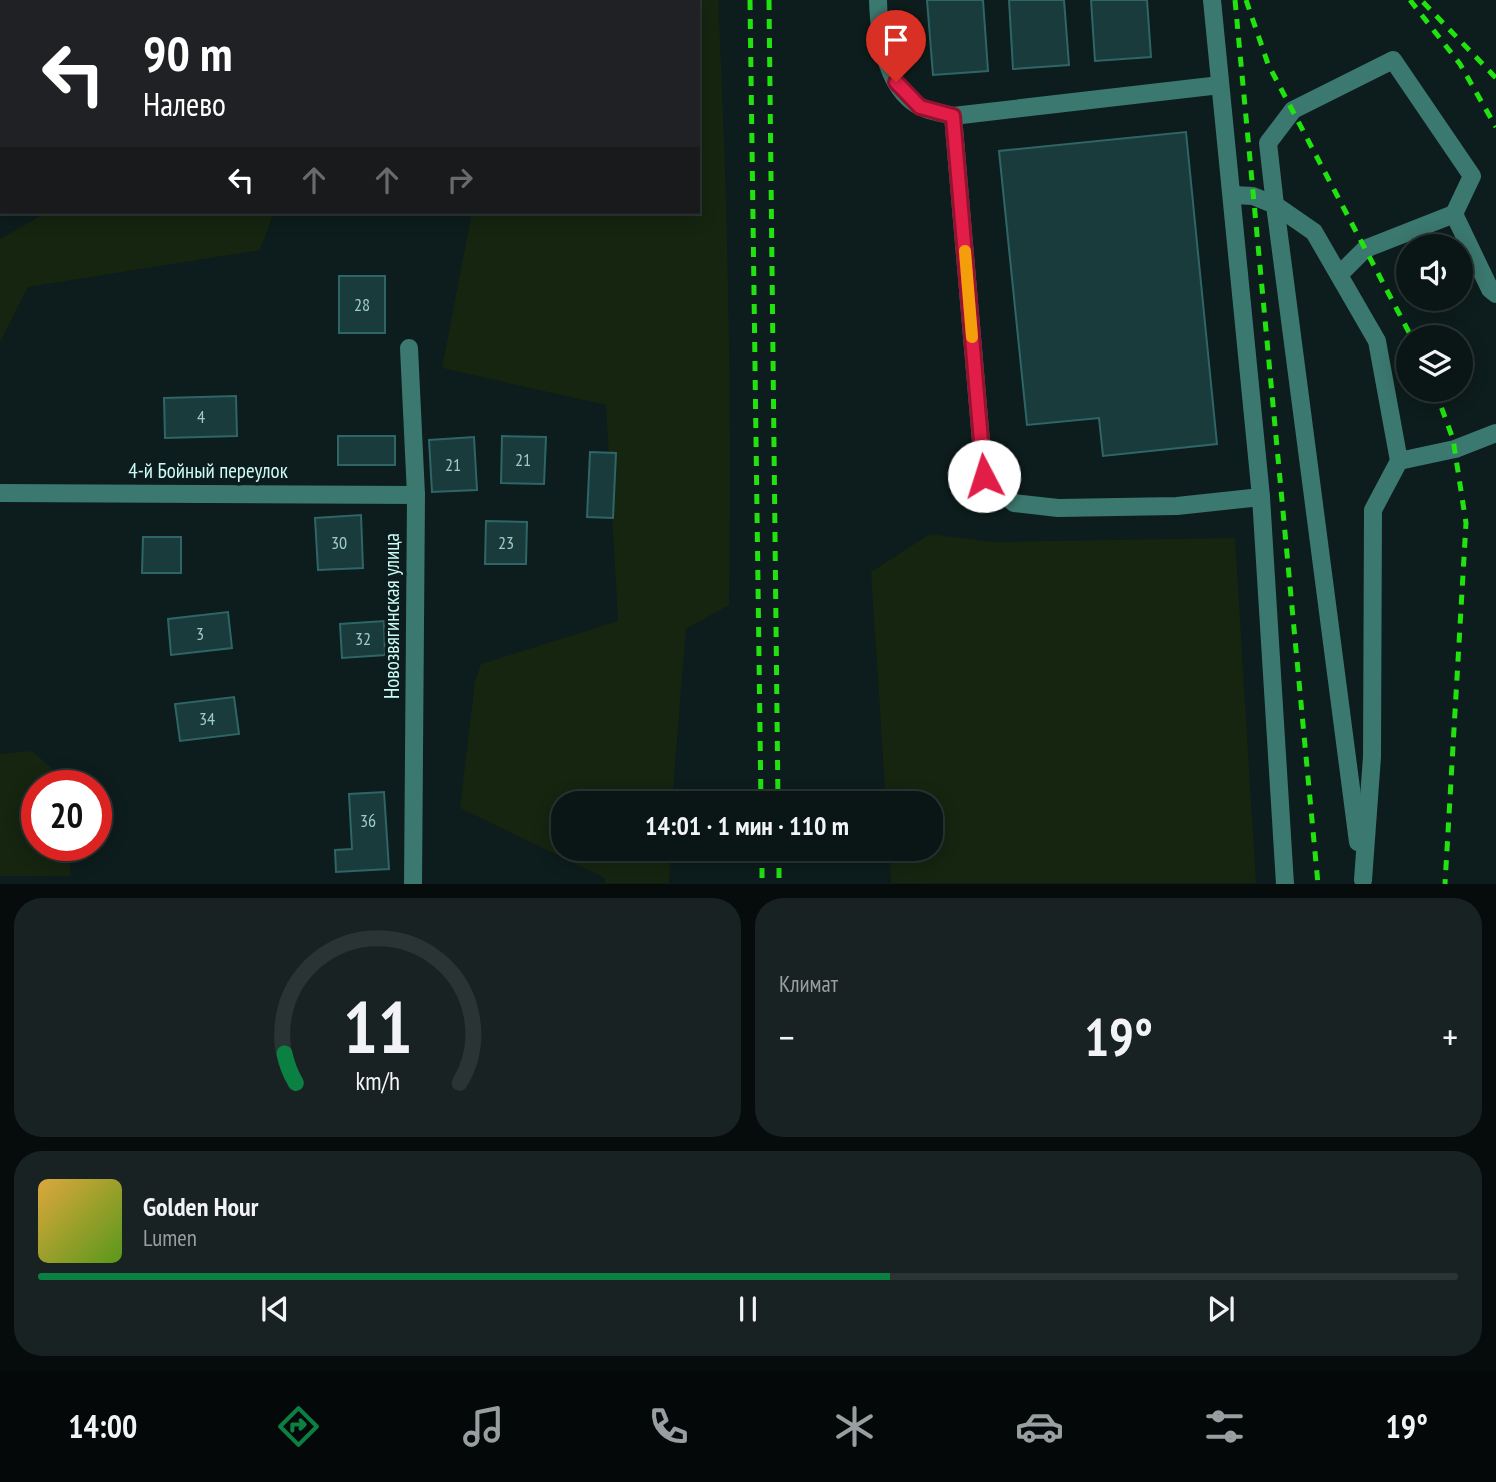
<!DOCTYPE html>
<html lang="ru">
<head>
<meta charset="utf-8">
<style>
  :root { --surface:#0a1515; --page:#182222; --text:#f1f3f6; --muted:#999fa0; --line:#2a3434; --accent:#0b8043 }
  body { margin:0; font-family:"PT Sans Narrow",sans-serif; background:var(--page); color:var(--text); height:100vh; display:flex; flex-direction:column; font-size:26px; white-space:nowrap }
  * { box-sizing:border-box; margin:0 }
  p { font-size:23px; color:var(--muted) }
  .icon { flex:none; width:38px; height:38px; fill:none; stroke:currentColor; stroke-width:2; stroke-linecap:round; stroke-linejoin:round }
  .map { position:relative; height:884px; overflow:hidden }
  .side { display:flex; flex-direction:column; gap:14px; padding:14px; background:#060c0c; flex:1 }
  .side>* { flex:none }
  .banner { position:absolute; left:0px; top:0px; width:700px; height:214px; box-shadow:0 4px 18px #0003,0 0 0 2px var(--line); background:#202124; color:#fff; overflow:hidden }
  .fabs { position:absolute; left:1396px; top:234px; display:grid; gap:14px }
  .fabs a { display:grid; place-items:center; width:77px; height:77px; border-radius:50%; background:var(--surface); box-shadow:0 4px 18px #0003,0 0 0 2px var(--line); font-size:35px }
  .speed { position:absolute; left:21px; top:770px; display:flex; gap:14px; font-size:35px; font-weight:700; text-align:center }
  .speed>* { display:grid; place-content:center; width:91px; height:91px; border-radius:50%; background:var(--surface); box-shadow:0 4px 18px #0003,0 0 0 2px var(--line); line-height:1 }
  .speed .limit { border:10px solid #d22; background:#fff; color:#111 }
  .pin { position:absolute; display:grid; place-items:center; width:60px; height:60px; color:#fff; margin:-72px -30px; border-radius:50% 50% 50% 0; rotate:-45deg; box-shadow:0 0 7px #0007 }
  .pin .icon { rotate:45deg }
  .me { position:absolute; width:77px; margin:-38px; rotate:355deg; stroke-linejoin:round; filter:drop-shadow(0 0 5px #0008) }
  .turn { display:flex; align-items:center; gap:24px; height:147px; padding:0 28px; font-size:32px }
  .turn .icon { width:91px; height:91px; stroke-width:2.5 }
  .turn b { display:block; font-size:49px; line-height:60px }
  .lanes { display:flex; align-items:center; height:66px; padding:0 28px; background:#0003; justify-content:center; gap:35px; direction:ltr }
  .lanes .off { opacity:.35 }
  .big { font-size:52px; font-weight:700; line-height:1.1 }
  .side .tile { flex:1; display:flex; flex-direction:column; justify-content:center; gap:10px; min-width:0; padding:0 24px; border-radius:28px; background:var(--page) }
  .side .dial { align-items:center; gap:0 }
  .dial svg { height:182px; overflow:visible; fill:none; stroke:var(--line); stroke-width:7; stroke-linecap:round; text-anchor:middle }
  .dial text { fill:var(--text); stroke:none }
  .song { display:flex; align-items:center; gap:21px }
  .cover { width:84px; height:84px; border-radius:10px; background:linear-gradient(135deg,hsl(40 70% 55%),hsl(90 70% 35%)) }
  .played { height:7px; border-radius:4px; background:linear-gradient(90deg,var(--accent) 60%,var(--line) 60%) }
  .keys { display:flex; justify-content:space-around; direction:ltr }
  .heat { display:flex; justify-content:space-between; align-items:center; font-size:38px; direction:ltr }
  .side .tiles { flex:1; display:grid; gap:14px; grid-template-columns:1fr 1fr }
  .tile:last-child { grid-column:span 2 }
  .trip { position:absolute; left:551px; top:791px; width:392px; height:70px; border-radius:28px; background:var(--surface); box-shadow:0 4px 18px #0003,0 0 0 2px var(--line); font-weight:700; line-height:70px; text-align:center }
  .tab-bar { display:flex; height:112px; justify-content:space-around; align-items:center; background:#040808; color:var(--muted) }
  .tab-bar .icon { width:49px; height:49px }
  .tab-bar .current { color:var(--accent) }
  .tab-bar b { font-size:32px; color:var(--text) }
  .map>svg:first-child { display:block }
  .green { fill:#152510 }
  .building { fill:#1a3b3b; stroke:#2e6566; stroke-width:2 }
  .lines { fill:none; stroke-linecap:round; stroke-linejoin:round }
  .minor { stroke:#3b786f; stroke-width:18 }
  .rail { stroke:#20e310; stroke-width:5; stroke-dasharray:10 9; stroke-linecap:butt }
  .route-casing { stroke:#92132f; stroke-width:18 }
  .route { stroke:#e11d48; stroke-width:12 }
  .slow { stroke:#f59e0b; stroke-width:12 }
  .labels { text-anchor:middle; stroke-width:7; stroke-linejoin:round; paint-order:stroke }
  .number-label { font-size:18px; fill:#9fcbc9 }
  .street-label { font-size:21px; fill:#cbfbf8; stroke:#0d1c1c }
</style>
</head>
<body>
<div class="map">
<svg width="1496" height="884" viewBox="0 0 1496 884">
  <rect width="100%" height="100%" fill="#0d1c1c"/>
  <g class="green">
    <path d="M0 0H331V2H2L0 137Z"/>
    <path d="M500 0H718C728 201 732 403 729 605L686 629 672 803H564V849H671L669 883H605V878L460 808 475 681 481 664 618 621 606 405 442 368 472 212H698V2Z"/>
    <path d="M47 212H274L260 250 28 287 0 342V239Z"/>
    <path d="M930 534 993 542 1235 538 1256 883H891L889 849H931V803H886L871 572Z"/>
    <path d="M32 751 60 775 61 786H37V845H68L71 876H0V754Z"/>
  </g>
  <g class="building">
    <path d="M927 0H983L988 71 933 75Z"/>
    <path d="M1009 0H1064L1069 65 1013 69Z"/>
    <path d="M1091 0H1147L1151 57 1095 61Z"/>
    <path d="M1186 132 1217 444 1103 456 1099 418 1027 425 999 151Z"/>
    <rect x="339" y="276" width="46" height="57"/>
    <path d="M236 396 237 436 165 438 164 398Z"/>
    <rect x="338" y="436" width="57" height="29"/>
    <path d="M502 436 546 437 544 484 501 483Z"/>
    <path d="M474 437 477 490 432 492 429 440Z"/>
    <path d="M590 452 616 453 613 518 587 517Z"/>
    <path d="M361 515 363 568 318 570 315 518Z"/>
    <path d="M486 521 527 522 526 564H485Z"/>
    <path d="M143 537H181V573H142Z"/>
    <path d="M228 612 232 648 171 655 168 619Z"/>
    <path d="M384 621 385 655 342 658 340 624Z"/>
    <path d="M234 697 239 734 180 741 175 704Z"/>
    <path d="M384 792 389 869 336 872 335 850 352 849 349 794Z"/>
  </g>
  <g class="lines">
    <g class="minor">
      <path d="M878 0C879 35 885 89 921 107 931 112 943 113 953 116"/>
      <path d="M1212 0 1261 497 1285 884"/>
      <path d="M1220 85 953 116 984 476 1014 503 1058 508 1177 506 1261 497"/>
      <path d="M1234 195 1253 196 1275 205 1358 842"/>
      <path d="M1339 275 1365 249 1454 214 1490 289 1496 294"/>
      <path d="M409 348 416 495 413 884"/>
      <path d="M1399 461 1455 449 1496 433"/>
      <path d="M0 493 416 495"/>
      <path d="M1363 880 1372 757 1373 510 1399 461 1377 341 1314 232 1275 205 1268 143 1293 110 1393 60 1472 176 1454 214"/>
    </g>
    <g class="rail">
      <path d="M750 0 761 803"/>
      <path d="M769 0 778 803"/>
      <path d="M1235 0 1318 884"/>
      <path d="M1246 0 1268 64 1412 338"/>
      <path d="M1410 0 1460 64 1496 127"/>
      <path d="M1423 2 1496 78"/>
      <path d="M1435 390 1453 439 1466 523 1445 884"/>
      <path d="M762 849V884"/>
      <path d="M779 849V884"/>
    </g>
  </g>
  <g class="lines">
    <defs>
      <path id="route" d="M896 82 920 107 953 116 984 476"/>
    </defs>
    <use href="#route" class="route-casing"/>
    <use href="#route" class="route"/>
    <path class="slow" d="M965 251 972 337"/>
  </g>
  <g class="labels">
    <g class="number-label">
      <text x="362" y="311">28</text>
      <text x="201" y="423">4</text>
      <text x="523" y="466">21</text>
      <text x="453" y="471">21</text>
      <text x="339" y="549">30</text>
      <text x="506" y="549">23</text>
      <text x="200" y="640">3</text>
      <text x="363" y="645">32</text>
      <text x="207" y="725">34</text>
      <text x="368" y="827">36</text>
    </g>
    <g class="street-label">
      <text x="208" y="478">4-й Бойный переулок</text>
      <text transform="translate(392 616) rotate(-90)" y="7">Новозвягинская улица</text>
    </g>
  </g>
</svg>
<div class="fabs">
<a><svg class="icon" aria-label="sound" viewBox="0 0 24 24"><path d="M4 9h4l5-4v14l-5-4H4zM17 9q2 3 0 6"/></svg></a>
<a><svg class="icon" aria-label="layers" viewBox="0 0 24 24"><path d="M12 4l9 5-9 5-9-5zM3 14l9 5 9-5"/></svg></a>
</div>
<div class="speed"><div class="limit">20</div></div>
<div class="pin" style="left:896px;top:82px;background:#d93025"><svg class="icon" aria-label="arrive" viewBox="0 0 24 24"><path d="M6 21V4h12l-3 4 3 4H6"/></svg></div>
<svg class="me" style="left:984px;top:476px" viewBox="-20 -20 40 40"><circle r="19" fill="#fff"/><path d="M0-13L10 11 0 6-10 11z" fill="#e11d48"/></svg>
<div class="trip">14:01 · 1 мин · 110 m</div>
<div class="banner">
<div class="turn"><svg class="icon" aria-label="left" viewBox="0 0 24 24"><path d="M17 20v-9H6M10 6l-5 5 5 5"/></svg><div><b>90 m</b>Налево</div></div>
<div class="lanes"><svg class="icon" aria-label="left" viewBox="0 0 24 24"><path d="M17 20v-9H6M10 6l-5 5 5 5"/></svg><svg class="icon off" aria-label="ahead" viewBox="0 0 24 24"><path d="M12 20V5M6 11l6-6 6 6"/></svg><svg class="icon off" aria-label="ahead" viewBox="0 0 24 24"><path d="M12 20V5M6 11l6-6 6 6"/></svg><svg class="icon off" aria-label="right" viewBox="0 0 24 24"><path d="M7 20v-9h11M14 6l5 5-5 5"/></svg></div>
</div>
</div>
<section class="side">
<div class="tiles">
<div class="tile dial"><svg viewBox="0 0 100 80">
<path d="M14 69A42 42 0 1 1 86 69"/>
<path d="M14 69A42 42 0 0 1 9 56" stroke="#0b8043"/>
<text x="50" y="56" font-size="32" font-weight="700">11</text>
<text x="50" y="72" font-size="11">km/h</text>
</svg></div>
<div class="tile"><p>Климат</p>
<div class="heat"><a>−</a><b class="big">19°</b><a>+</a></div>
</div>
<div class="tile">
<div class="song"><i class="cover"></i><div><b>Golden Hour</b><p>Lumen</p></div></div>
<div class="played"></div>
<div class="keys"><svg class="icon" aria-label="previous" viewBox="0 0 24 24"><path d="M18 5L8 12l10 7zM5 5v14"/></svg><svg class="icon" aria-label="pause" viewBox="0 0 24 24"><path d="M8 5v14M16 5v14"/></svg><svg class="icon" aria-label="next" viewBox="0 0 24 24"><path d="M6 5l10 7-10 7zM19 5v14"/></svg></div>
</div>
</div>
</section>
<nav class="tab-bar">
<b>14:00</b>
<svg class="icon current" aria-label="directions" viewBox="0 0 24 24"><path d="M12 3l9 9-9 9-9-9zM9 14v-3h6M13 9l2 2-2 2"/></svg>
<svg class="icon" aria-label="music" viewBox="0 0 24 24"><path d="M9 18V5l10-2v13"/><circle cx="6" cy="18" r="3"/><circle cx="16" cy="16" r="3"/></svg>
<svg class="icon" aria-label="phone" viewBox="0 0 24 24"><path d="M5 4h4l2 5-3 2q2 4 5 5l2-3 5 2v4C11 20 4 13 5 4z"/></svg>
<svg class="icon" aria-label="climate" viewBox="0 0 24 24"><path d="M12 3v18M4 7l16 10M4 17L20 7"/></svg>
<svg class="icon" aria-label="car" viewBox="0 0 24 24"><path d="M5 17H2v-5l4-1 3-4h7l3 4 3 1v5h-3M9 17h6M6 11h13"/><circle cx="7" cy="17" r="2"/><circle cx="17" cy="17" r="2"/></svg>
<svg class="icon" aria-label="filters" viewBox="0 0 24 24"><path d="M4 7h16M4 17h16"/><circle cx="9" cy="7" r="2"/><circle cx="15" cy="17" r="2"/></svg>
<b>19°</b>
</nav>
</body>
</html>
